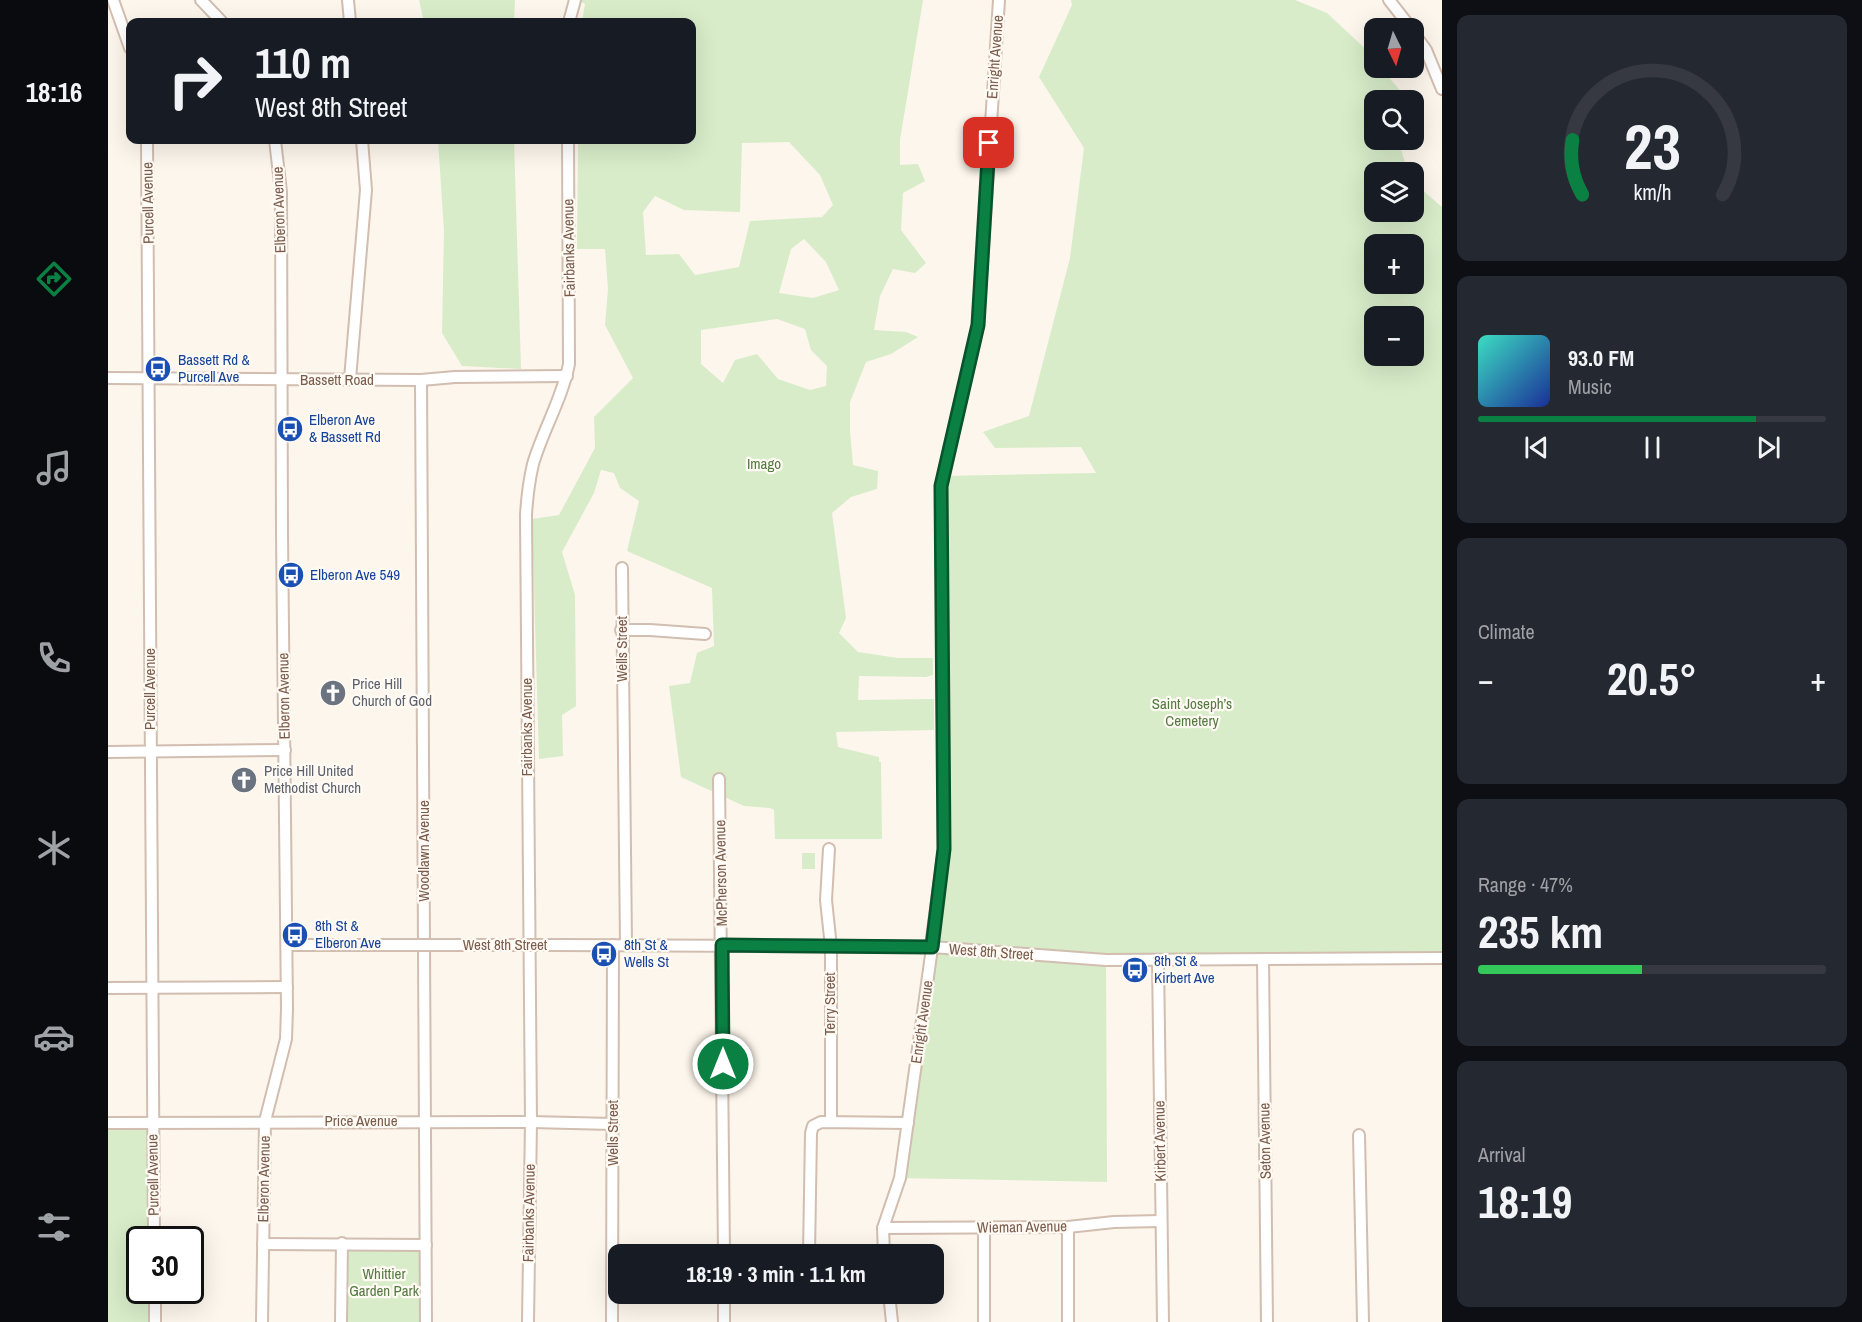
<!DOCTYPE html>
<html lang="en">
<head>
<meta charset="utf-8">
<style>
  :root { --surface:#171b24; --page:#242831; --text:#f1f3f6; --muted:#9ea1a6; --line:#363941; --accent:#0b8043 }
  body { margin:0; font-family:"Archivo Narrow",sans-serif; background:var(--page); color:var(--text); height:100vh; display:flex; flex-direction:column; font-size:22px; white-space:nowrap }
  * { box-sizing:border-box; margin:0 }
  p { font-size:20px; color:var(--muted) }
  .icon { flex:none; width:33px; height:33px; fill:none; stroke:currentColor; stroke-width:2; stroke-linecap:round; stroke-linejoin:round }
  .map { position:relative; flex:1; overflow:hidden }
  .sheet { display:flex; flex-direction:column; gap:15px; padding:15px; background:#0d0f14; width:420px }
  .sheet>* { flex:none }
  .banner { position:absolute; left:18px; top:18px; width:570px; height:126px; border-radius:12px; box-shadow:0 6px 24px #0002; background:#171b24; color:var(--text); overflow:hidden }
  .needle { width:39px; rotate:175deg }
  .controls { position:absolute; left:1256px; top:18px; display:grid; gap:12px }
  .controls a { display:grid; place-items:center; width:60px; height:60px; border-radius:12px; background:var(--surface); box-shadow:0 6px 24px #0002; font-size:30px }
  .speed { position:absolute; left:18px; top:1226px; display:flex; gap:12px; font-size:30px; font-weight:700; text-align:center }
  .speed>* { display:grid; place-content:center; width:78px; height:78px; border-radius:50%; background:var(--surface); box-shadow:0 6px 24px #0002; line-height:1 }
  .speed .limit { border:3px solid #111; border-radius:9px; background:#fff; color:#111 }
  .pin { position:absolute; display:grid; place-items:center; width:51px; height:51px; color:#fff; margin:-26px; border-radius:12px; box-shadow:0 3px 9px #0006 }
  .me { position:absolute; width:66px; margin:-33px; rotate:0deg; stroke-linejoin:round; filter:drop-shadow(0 0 4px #0008) }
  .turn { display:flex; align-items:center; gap:21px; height:126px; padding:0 30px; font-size:27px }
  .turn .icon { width:78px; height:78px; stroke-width:2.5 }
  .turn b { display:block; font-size:42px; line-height:51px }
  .big { font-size:45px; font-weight:700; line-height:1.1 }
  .sheet .card { flex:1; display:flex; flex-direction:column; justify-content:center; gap:9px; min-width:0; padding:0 21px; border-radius:12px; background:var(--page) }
  .sheet .dial { align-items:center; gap:0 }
  .dial svg { height:156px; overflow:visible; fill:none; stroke:var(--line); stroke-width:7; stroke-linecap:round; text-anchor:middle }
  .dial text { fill:var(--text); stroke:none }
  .song { display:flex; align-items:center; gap:18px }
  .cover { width:72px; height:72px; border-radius:9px; background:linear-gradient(135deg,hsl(170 70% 55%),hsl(230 70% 35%)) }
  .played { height:6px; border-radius:3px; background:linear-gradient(90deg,var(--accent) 80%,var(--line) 80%) }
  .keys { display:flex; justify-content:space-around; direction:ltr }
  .heat { display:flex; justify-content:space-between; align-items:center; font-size:33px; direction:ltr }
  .charge { height:9px; border-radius:4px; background:linear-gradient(90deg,#34c759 47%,var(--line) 0) }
  .trip { position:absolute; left:500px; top:1244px; width:336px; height:60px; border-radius:12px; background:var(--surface); box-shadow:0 6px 24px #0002; font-weight:700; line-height:60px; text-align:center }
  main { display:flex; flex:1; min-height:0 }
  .tabs { display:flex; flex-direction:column; width:108px; justify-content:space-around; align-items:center; background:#090b0e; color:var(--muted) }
  .tabs .icon { width:42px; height:42px }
  .tabs .selected { color:var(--accent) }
  .tabs b { font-size:27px; color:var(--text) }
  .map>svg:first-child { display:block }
  .green { fill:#d8ecc9; fill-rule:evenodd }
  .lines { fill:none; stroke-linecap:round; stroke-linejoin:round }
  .minor-casing { stroke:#d1beb0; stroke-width:14 }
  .minor { stroke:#fff; stroke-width:10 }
  .minor-bridge-casing { stroke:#d1beb0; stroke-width:14; stroke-linecap:butt }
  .minor-bridge { stroke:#fff; stroke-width:10 }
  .route-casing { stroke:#07532c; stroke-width:15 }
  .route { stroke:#0b8043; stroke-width:10 }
  .labels { text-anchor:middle; stroke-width:4.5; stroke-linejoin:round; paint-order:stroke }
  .street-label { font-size:15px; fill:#7a5c4d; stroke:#fffaf3 }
  .transit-label { font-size:15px; fill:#164399; stroke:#fffaf3; text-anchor:start }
  .park-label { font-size:15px; fill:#537a41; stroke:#fffaf3 }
  .worship-label { font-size:15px; fill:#5b616d; stroke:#fffaf3; text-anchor:start }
</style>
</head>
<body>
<main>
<nav class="tabs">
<b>18:16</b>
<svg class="icon selected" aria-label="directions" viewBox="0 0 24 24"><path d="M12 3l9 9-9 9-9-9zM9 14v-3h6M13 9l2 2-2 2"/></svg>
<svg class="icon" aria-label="music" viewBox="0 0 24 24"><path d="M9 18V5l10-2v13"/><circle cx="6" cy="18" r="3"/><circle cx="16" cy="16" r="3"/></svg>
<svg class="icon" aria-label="phone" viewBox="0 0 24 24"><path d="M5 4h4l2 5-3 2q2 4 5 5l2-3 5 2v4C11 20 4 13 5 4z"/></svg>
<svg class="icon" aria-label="climate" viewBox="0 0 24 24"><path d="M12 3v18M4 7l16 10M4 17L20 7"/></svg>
<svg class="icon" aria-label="car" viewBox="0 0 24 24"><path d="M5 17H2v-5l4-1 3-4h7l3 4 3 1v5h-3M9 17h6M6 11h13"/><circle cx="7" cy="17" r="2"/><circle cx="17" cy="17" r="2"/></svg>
<svg class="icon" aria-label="filters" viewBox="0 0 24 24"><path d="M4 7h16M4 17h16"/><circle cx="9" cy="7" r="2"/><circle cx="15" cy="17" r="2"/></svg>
</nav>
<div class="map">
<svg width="1334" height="1322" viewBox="0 0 1334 1322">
  <rect width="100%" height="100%" fill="#fdf6ec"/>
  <g class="green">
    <path d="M311 0H407L406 22H316Z"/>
    <path d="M471 0H815L792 140V165L810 164 817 181 795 193 793 230 818 263 807 273 785 269 772 296 766 330 798 332 810 337 783 354 758 362 742 402V431L745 465 770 471 769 489 743 497 724 513 738 618 731 633 750 652 790 658H825V675L818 677 751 676 750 700 826 699V730L728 732 730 747 771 757V762H773L774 838 773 839H667L666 810 662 808 636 806 573 777 561 686 582 683 589 653 606 646 604 588 519 551 531 501 512 488 506 473 493 470 486 493 454 552 467 595 468 706 454 715 455 756 431 759 424 519 451 515 487 448 486 417 525 378 497 325 500 289 497 249H469L470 140H584V22H474L477 4ZM681 142 712 175 725 205 714 217 642 221 631 267 587 275 571 254 538 255 535 212 547 196 576 210 632 212 634 143ZM696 239 718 262 731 290 705 298 671 293 683 249ZM669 319 697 329 703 350 719 366 718 386 702 390 670 379 649 354 627 360 615 383 593 364V330Z"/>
    <path d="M963 0H1187L1219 13 1264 55 1266 58V68H1273L1300 100H1266V140H1290L1300 172H1266V212H1305V182L1334 207V958L998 960 999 1182 792 1178 835 865 834 476 988 473 973 447 887 448 875 432 921 416 962 258 976 148 931 77 964 5ZM1266 244H1305V284H1266ZM1266 316H1305V356H1266Z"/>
    <path d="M330 140H406L413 369 354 366 334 333 336 231Z"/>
    <rect x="694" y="853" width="13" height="16"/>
    <path d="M0 1123H45L46 1239H32V1290H47V1322H0Z"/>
    <path d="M234 1243 318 1245V1322H233Z"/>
  </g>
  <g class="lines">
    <defs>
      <g id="minor">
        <path d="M5 0 22 48"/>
        <path d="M93 0 114 22"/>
        <path d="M240 0 242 22"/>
        <path d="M1281 0 1303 28"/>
        <path d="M461 22 467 0"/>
        <path d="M1305 32 1318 50 1334 89"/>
        <path d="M39 140 46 1239"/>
        <path d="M0 378 313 380 347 377 459 376"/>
        <path d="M242 379 258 190 254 140"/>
        <path d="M313 380 318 1322"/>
        <path d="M514 568 518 945"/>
        <path d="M513 630H542L597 634"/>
        <path d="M0 752 177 750"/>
        <path d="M611 779 616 1254"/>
        <path d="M721 849 718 900 723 947V1122"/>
        <path d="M179 945H300"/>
        <path d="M337 945H392"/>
        <path d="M451 945 824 947 998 960 1334 958"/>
        <path d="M1050 960 1055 1322"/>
        <path d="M1155 960 1159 1322"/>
        <path d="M0 988 179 987"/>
        <path d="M0 1123 423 1122 505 1124"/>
        <path d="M1251 1135 1255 1322"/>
        <path d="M775 1228 960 1227 1006 1222 1053 1221"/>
        <path d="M876 1228V1322"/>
        <path d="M155 1244 318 1245"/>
        <path d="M701 1254 703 1133 705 1126 713 1122 800 1123"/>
        <path d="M776 1254 775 1228 792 1178 823 955 824 938 836 849 833 486 870 325 891 0"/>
        <path d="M47 1290V1322"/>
        <path d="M616 1293V1322"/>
        <path d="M781 1293 784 1322"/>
        <path d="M154 1322 157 1121 178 1039 179 1009 174 534 173 192 167 140"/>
        <path d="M233 1322 234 1243"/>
        <path d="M420 1322 423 1122 418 515C419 498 421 481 425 464 435 430 454 399 461 364L460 140"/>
        <path d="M504 1322 505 945"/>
        <path d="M960 1322V1227"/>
      </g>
    </defs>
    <use href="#minor" class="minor-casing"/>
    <use href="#minor" class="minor"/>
    <defs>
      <g id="minor-bridge">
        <path d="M300 945H337"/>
        <path d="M392 945H451"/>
      </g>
    </defs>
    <use href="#minor-bridge" class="minor-bridge-casing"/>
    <use href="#minor-bridge" class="minor-bridge"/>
  </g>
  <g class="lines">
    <defs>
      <path id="route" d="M615 1064 614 945 824 947 836 849 833 486 870 325 881 143"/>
    </defs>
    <use href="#route" class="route-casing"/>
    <use href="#route" class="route"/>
  </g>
  <defs>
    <symbol id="bus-disc" viewBox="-11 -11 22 22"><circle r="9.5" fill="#1a4fb4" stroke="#fffaf3"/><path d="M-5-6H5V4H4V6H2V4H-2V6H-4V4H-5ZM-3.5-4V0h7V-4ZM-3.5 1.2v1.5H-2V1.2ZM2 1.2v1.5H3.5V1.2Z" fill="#fff"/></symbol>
    <symbol id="church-disc" viewBox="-11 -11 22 22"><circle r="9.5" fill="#6b7280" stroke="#fffaf3"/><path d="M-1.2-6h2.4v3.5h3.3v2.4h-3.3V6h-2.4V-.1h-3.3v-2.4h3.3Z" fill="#fff"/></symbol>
  </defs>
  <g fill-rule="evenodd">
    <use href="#bus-disc" x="35" y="354" width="30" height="30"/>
    <use href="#bus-disc" x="167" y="414" width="30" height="30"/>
    <use href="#bus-disc" x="168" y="560" width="30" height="30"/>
    <use href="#church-disc" x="210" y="678" width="30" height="30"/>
    <use href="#church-disc" x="121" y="765" width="30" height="30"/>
    <use href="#bus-disc" x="172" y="920" width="30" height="30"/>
    <use href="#bus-disc" x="481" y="939" width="30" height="30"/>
    <use href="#bus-disc" x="1012" y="955" width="30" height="30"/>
  </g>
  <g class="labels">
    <g class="street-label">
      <text transform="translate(887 57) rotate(-86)" y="5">Enright Avenue</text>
      <text transform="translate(40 203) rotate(-91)" y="5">Purcell Avenue</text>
      <text transform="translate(171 210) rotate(-92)" y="5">Elberon Avenue</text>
      <text transform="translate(461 248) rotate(-91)" y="5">Fairbanks Avenue</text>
      <text x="229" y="385">Bassett Road</text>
      <text transform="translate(514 649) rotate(-90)" y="5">Wells Street</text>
      <text transform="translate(42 689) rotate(-90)" y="5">Purcell Avenue</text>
      <text transform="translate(176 696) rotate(-91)" y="5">Elberon Avenue</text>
      <text transform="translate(419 727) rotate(-90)" y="5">Fairbanks Avenue</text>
      <text transform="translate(316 851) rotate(-90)" y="5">Woodlawn Avenue</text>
      <text transform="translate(613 873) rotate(-91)" y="5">McPherson Avenue</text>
      <text x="397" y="950">West 8th Street</text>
      <text transform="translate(883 952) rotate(4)" y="5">West 8th Street</text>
      <text transform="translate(722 1004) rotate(-90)" y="5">Terry Street</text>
      <text transform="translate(814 1022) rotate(-82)" y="5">Enright Avenue</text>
      <text x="253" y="1126">Price Avenue</text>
      <text transform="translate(505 1133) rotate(-90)" y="5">Wells Street</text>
      <text transform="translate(1052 1141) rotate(-91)" y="5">Kirbert Avenue</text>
      <text transform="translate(1157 1141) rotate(-91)" y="5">Seton Avenue</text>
      <text transform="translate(45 1175) rotate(-91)" y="5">Purcell Avenue</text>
      <text transform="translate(156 1179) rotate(-89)" y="5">Elberon Avenue</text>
      <text transform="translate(421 1213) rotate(-89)" y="5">Fairbanks Avenue</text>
      <text transform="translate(914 1227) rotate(-1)" y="5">Wieman Avenue</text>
    </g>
    <g class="transit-label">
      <text x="70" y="365">Bassett Rd &amp;<tspan x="70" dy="17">Purcell Ave</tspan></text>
      <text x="201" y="425">Elberon Ave<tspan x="201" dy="17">&amp; Bassett Rd</tspan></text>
      <text x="202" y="580">Elberon Ave 549</text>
      <text x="207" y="931">8th St &amp;<tspan x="207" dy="17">Elberon Ave</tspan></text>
      <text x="516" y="950">8th St &amp;<tspan x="516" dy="17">Wells St</tspan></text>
      <text x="1046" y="966">8th St &amp;<tspan x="1046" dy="17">Kirbert Ave</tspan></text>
    </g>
    <g class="park-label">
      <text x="656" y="469">Imago</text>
      <text x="1084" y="709">Saint Joseph’s<tspan x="1084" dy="17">Cemetery</tspan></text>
      <text x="276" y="1279">Whittier<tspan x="276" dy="17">Garden Park</tspan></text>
    </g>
    <g class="worship-label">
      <text x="244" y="689">Price Hill<tspan x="244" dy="17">Church of God</tspan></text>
      <text x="156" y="776">Price Hill United<tspan x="156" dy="17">Methodist Church</tspan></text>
    </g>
  </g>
</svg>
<div class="controls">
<a><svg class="needle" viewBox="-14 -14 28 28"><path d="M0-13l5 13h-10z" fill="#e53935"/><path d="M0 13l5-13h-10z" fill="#9ea1a6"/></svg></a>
<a><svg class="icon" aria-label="search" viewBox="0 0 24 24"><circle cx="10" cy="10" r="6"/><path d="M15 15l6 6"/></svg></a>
<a><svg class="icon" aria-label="layers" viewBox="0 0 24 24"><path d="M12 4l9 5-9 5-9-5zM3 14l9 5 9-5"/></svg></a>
<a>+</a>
<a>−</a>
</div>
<div class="speed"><div class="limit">30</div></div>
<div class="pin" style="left:881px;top:143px;background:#d93025"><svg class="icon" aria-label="arrive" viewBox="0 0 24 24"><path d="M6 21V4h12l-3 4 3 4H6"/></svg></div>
<svg class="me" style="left:615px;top:1064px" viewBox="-20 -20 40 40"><circle r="17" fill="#0b8043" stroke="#fff" stroke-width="3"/><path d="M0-11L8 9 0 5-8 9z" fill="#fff"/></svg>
<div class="trip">18:19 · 3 min · 1.1 km</div>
<div class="banner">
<div class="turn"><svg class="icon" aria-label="right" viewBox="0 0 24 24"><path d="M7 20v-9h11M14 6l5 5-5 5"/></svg><div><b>110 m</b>West 8th Street</div></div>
</div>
</div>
<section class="sheet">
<div class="card dial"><svg viewBox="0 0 100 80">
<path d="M14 69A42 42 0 1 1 86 69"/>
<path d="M14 69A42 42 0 0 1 9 41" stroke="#0b8043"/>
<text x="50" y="56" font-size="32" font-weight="700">23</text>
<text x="50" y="72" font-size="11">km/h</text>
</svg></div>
<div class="card">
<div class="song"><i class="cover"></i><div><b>93.0 FM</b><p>Music</p></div></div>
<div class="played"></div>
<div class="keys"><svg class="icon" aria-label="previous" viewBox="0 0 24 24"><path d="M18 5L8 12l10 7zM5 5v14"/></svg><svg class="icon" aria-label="pause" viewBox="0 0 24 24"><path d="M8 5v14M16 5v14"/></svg><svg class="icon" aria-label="next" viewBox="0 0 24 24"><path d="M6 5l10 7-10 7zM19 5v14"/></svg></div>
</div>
<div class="card"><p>Climate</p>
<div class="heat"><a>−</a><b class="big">20.5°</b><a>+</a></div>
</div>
<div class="card"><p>Range · 47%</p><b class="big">235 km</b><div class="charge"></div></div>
<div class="card"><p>Arrival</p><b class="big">18:19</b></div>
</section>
</main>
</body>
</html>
